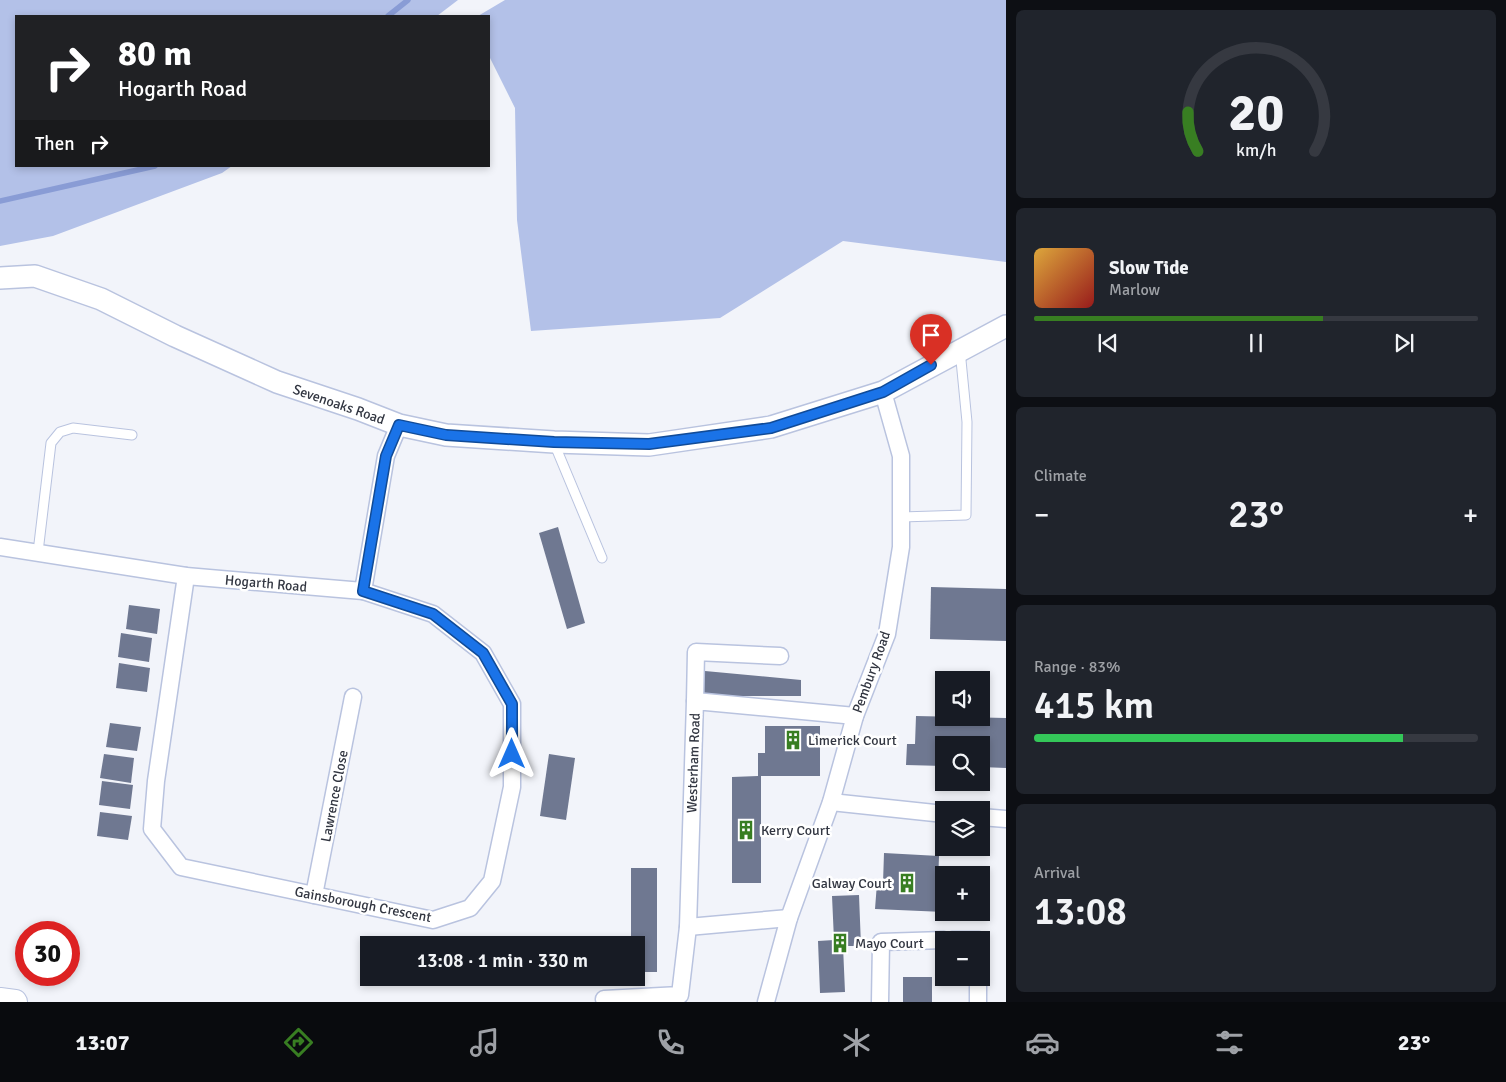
<!DOCTYPE html>
<html lang="en">
<head>
<meta charset="utf-8">
<style>
  :root { --surface:#171b24; --page:#20242c; --text:#f1f3f6; --muted:#9ea1a6; --line:#363941; --accent:#387e22 }
  body { margin:0; font-family:Signika,sans-serif; background:var(--page); color:var(--text); height:100vh; display:flex; flex-direction:column; font-size:19px; white-space:nowrap }
  * { box-sizing:border-box; margin:0 }
  p { font-size:16px; color:var(--muted) }
  .icon { flex:none; width:28px; height:28px; fill:none; stroke:currentColor; stroke-width:2; stroke-linecap:round; stroke-linejoin:round }
  .map { position:relative; flex:1; overflow:hidden }
  .side { display:flex; flex-direction:column; gap:10px; padding:10px; background:#0d0f14; width:500px }
  .side>* { flex:none }
  .top-card { position:absolute; left:15px; top:15px; width:475px; height:152px; border-radius:0px; box-shadow:0 2px 8px #0003; background:#202124; color:#fff; overflow:hidden }
  .buttons { position:absolute; left:935px; top:671px; display:grid; gap:10px }
  .buttons a { display:grid; place-items:center; width:55px; height:55px; border-radius:0px; background:var(--surface); box-shadow:0 2px 8px #0003; font-size:25px }
  .speed { position:absolute; left:15px; top:921px; display:flex; gap:10px; font-size:25px; font-weight:700; text-align:center }
  .speed>* { display:grid; place-content:center; width:65px; height:65px; border-radius:50%; background:var(--surface); box-shadow:0 2px 8px #0003; line-height:1 }
  .speed .limit { border:8px solid #d22; background:#fff; color:#111 }
  .pin { position:absolute; display:grid; place-items:center; width:42px; height:42px; color:#fff; margin:-51px -21px; border-radius:50% 50% 50% 0; rotate:-45deg; box-shadow:0 0 5px #0007 }
  .pin .icon { rotate:45deg }
  .me { position:absolute; width:55px; margin:-28px; rotate:0deg; stroke-linejoin:round; filter:drop-shadow(0 0 4px #0008) }
  .turn { display:flex; align-items:center; gap:18px; height:105px; padding:0 20px; font-size:22px }
  .turn .icon { width:65px; height:65px; stroke-width:2.5 }
  .turn b { display:block; font-size:35px; line-height:42px }
  .then { display:flex; align-items:center; height:48px; padding:0 20px; background:#0003; gap:10px; font-size:19px }
  .big { font-size:38px; font-weight:600; line-height:1.1 }
  .side .card { flex:1; display:flex; flex-direction:column; justify-content:center; gap:8px; min-width:0; padding:0 18px; border-radius:8px; background:var(--page) }
  .side .dial { align-items:center; gap:0 }
  .dial svg { height:130px; overflow:visible; fill:none; stroke:var(--line); stroke-width:7; stroke-linecap:round; text-anchor:middle }
  .dial text { fill:var(--text); stroke:none }
  .song { display:flex; align-items:center; gap:15px }
  .cover { width:60px; height:60px; border-radius:8px; background:linear-gradient(135deg,hsl(40 70% 55%),hsl(0 70% 35%)) }
  .played { height:5px; border-radius:2px; background:linear-gradient(90deg,var(--accent) 65%,var(--line) 65%) }
  .keys { display:flex; justify-content:space-around; direction:ltr }
  .heat { display:flex; justify-content:space-between; align-items:center; font-size:28px; direction:ltr }
  .charge { height:8px; border-radius:4px; background:linear-gradient(90deg,#34c759 83%,var(--line) 0) }
  .trip { position:absolute; left:360px; top:936px; width:285px; height:50px; border-radius:0px; background:var(--surface); box-shadow:0 2px 8px #0003; font-weight:600; line-height:50px; text-align:center }
  .menu { display:flex; height:80px; justify-content:space-around; align-items:center; background:#090b0e; color:var(--muted) }
  .menu .icon { width:35px; height:35px }
  .menu .current { color:var(--accent) }
  .menu b { font-size:22px; color:var(--text) }
  main { display:flex; flex:1; min-height:0 }
  .map>svg:first-child { display:block }
  .green { fill:#b3c1e8 }
  .lines { fill:none; stroke-linecap:round; stroke-linejoin:round }
  .stream { stroke:#899cd5; stroke-width:5.5 }
  .building { fill:#6f7891 }
  .service-casing { stroke:#b9c3df; stroke-width:11 }
  .minor-casing { stroke:#b9c3df; stroke-width:19 }
  .tertiary-casing { stroke:#b9c3df; stroke-width:24 }
  .secondary-casing { stroke:#b9c3df; stroke-width:26 }
  .service { stroke:#fff; stroke-width:9 }
  .minor { stroke:#fff; stroke-width:16 }
  .tertiary { stroke:#fff; stroke-width:21 }
  .secondary { stroke:#fff; stroke-width:24 }
  .route-casing { stroke:#114b97; stroke-width:12 }
  .route { stroke:#1a73e8; stroke-width:9 }
  .labels { text-anchor:middle; stroke-width:5; stroke-linejoin:round; paint-order:stroke }
  .street-label { font-size:14px; fill:#323641; stroke:#fff }
  .poi-label { font-size:14px; fill:#323641; stroke:#fff; text-anchor:start }
</style>
</head>
<body>
<main>
<div class="map">
<svg width="1006" height="1002" viewBox="0 0 1006 1002">
  <rect width="100%" height="100%" fill="#f2f4fa"/>
  <g class="green">
    <path d="M0 0H458L437 16H16V166H232L222 173 53 236 0 246Z"/>
    <path d="M505 0H1006V262L843 241 720 318 531 331 517 220 515 108 489 56V16H478Z"/>
  </g>
  <g class="lines">
    <g class="stream">
      <path d="M388 16 408 0"/>
      <path d="M0 201 155 166"/>
    </g>
  </g>
  <g class="building">
    <path d="M558 527 585 623 567 629 539 533Z"/>
    <path d="M931 587 1006 589V641L930 639Z"/>
    <path d="M129 605 160 609 157 634 126 629Z"/>
    <path d="M121 633 152 638 149 662 118 657Z"/>
    <path d="M119 663 150 668 147 692 116 688Z"/>
    <path d="M705 671 801 680V696H701Z"/>
    <path d="M916 716 1006 718V768L981 767V745H944V766L906 765 907 744H915Z"/>
    <path d="M110 723 141 727 137 751 106 747Z"/>
    <path d="M765 726H820V776H761V883H732V777L758 776V753H765Z"/>
    <path d="M104 754 134 758 131 783 100 778Z"/>
    <path d="M549 754 575 758 566 820 540 816Z"/>
    <path d="M102 781 133 785 130 809 99 805Z"/>
    <path d="M100 812 132 816 128 840 97 836Z"/>
    <path d="M884 853 939 856 938 884H944V912L875 909 877 883H883Z"/>
    <path d="M631 868H657V972H636V945H631Z"/>
    <path d="M859 895 861 946H843L845 992 820 993 818 941 834 940 832 896Z"/>
    <rect x="903" y="977" width="29" height="25"/>
  </g>
  <g class="lines">
    <defs>
      <g id="service">
        <path d="M554 443 602 558"/>
        <path d="M901 517 966 515 967 422 960 350"/>
        <path d="M38 552 51 443 60 432 73 428 132 435"/>
      </g>
      <g id="minor">
        <path d="M0 547 186 576 363 591 386 456 399 425"/>
        <path d="M186 576 156 781 152 829 181 867 433 920 470 908 492 881 512 787V704L483 653 433 614 363 591"/>
        <path d="M695 701 696 652 780 656"/>
        <path d="M831 802 944 814"/>
        <path d="M981 817 1006 819"/>
        <path d="M314 895 353 697"/>
        <path d="M688 927 789 918"/>
        <path d="M952 940H979"/>
        <path d="M604 999 680 995 688 927 695 701 855 716"/>
        <path d="M766 1002 789 918 831 802 855 716 887 634 901 547V456L883 392"/>
        <path d="M880 1002 881 942 944 940"/>
        <path d="M978 1002V978"/>
      </g>
      <path id="tertiary" d="M0 278 35 276 101 299 175 336 277 382 358 409 399 425 446 435 554 442 649 445 771 427 883 392 1006 326"/>
      <path id="secondary" d="M0 1000 15 1002"/>
    </defs>
    <use href="#service" class="service-casing"/>
    <use href="#minor" class="minor-casing"/>
    <use href="#tertiary" class="tertiary-casing"/>
    <use href="#secondary" class="secondary-casing"/>
    <use href="#service" class="service"/>
    <use href="#minor" class="minor"/>
    <use href="#tertiary" class="tertiary"/>
    <use href="#secondary" class="secondary"/>
  </g>
  <g class="lines">
    <defs>
      <path id="route" d="M512 754V704L483 653 433 614 363 591 386 456 399 425 446 435 554 442 649 444 771 428 883 392 931 365"/>
    </defs>
    <use href="#route" class="route-casing"/>
    <use href="#route" class="route"/>
  </g>
  <defs>
    <symbol id="building-bare" viewBox="-9 -9 18 18"><path d="M-4-6H4V6H1V3H-1V6H-4ZM-2.5-4.3h1.7v1.8h-1.7ZM.8-4.3h1.7v1.8H.8ZM-2.5-1h1.7V.8h-1.7ZM.8-1h1.7V.8H.8Z" fill="#387e22" stroke="#fff" stroke-width="2.5" paint-order="stroke"/></symbol>
  </defs>
  <g fill-rule="evenodd">
    <use href="#building-bare" x="779" y="726" width="28" height="28"/>
    <use href="#building-bare" x="732" y="816" width="28" height="28"/>
    <use href="#building-bare" x="893" y="869" width="28" height="28"/>
    <use href="#building-bare" x="826" y="929" width="28" height="28"/>
  </g>
  <g class="labels">
    <g class="street-label">
      <text transform="translate(339 404) rotate(19)" y="5">Sevenoaks Road</text>
      <text transform="translate(266 583) rotate(5)" y="5">Hogarth Road</text>
      <text transform="translate(871 672) rotate(-70)" y="5">Pembury Road</text>
      <text transform="translate(693 763) rotate(-88)" y="5">Westerham Road</text>
      <text transform="translate(334 796) rotate(-79)" y="5">Lawrence Close</text>
      <text transform="translate(363 904) rotate(11)" y="5">Gainsborough Crescent</text>
    </g>
    <g class="poi-label">
      <text x="808" y="745">Limerick Court</text>
      <text x="761" y="835">Kerry Court</text>
      <text x="892" y="888" text-anchor="end">Galway Court</text>
      <text x="855" y="948">Mayo Court</text>
    </g>
  </g>
</svg>
<div class="buttons">
<a><svg class="icon" aria-label="sound" viewBox="0 0 24 24"><path d="M4 9h4l5-4v14l-5-4H4zM17 9q2 3 0 6"/></svg></a>
<a><svg class="icon" aria-label="search" viewBox="0 0 24 24"><circle cx="10" cy="10" r="6"/><path d="M15 15l6 6"/></svg></a>
<a><svg class="icon" aria-label="layers" viewBox="0 0 24 24"><path d="M12 4l9 5-9 5-9-5zM3 14l9 5 9-5"/></svg></a>
<a>+</a>
<a>−</a>
</div>
<div class="speed"><div class="limit">30</div></div>
<div class="pin" style="left:931px;top:365px;background:#d93025"><svg class="icon" aria-label="arrive" viewBox="0 0 24 24"><path d="M6 21V4h12l-3 4 3 4H6"/></svg></div>
<svg class="me" style="left:512px;top:754px" viewBox="-20 -20 40 40"><path d="M0-17L14 15 0 8-14 15z" fill="#1a73e8" stroke="#fff" stroke-width="4"/></svg>
<div class="trip">13:08 · 1 min · 330 m</div>
<div class="top-card">
<div class="turn"><svg class="icon" aria-label="right" viewBox="0 0 24 24"><path d="M7 20v-9h11M14 6l5 5-5 5"/></svg><div><b>80 m</b>Hogarth Road</div></div>
<div class="then">Then<svg class="icon" aria-label="right" viewBox="0 0 24 24"><path d="M7 20v-9h11M14 6l5 5-5 5"/></svg></div>
</div>
</div>
<section class="side">
<div class="card dial"><svg viewBox="0 0 100 80">
<path d="M14 69A42 42 0 1 1 86 69"/>
<path d="M14 69A42 42 0 0 1 8 45" stroke="#387e22"/>
<text x="50" y="56" font-size="32" font-weight="700">20</text>
<text x="50" y="72" font-size="11">km/h</text>
</svg></div>
<div class="card">
<div class="song"><i class="cover"></i><div><b>Slow Tide</b><p>Marlow</p></div></div>
<div class="played"></div>
<div class="keys"><svg class="icon" aria-label="previous" viewBox="0 0 24 24"><path d="M18 5L8 12l10 7zM5 5v14"/></svg><svg class="icon" aria-label="pause" viewBox="0 0 24 24"><path d="M8 5v14M16 5v14"/></svg><svg class="icon" aria-label="next" viewBox="0 0 24 24"><path d="M6 5l10 7-10 7zM19 5v14"/></svg></div>
</div>
<div class="card"><p>Climate</p>
<div class="heat"><a>−</a><b class="big">23°</b><a>+</a></div>
</div>
<div class="card"><p>Range · 83%</p><b class="big">415 km</b><div class="charge"></div></div>
<div class="card"><p>Arrival</p><b class="big">13:08</b></div>
</section>
</main>
<nav class="menu">
<b>13:07</b>
<svg class="icon current" aria-label="directions" viewBox="0 0 24 24"><path d="M12 3l9 9-9 9-9-9zM9 14v-3h6M13 9l2 2-2 2"/></svg>
<svg class="icon" aria-label="music" viewBox="0 0 24 24"><path d="M9 18V5l10-2v13"/><circle cx="6" cy="18" r="3"/><circle cx="16" cy="16" r="3"/></svg>
<svg class="icon" aria-label="phone" viewBox="0 0 24 24"><path d="M5 4h4l2 5-3 2q2 4 5 5l2-3 5 2v4C11 20 4 13 5 4z"/></svg>
<svg class="icon" aria-label="climate" viewBox="0 0 24 24"><path d="M12 3v18M4 7l16 10M4 17L20 7"/></svg>
<svg class="icon" aria-label="car" viewBox="0 0 24 24"><path d="M5 17H2v-5l4-1 3-4h7l3 4 3 1v5h-3M9 17h6M6 11h13"/><circle cx="7" cy="17" r="2"/><circle cx="17" cy="17" r="2"/></svg>
<svg class="icon" aria-label="filters" viewBox="0 0 24 24"><path d="M4 7h16M4 17h16"/><circle cx="9" cy="7" r="2"/><circle cx="15" cy="17" r="2"/></svg>
<b>23°</b>
</nav>
</body>
</html>
